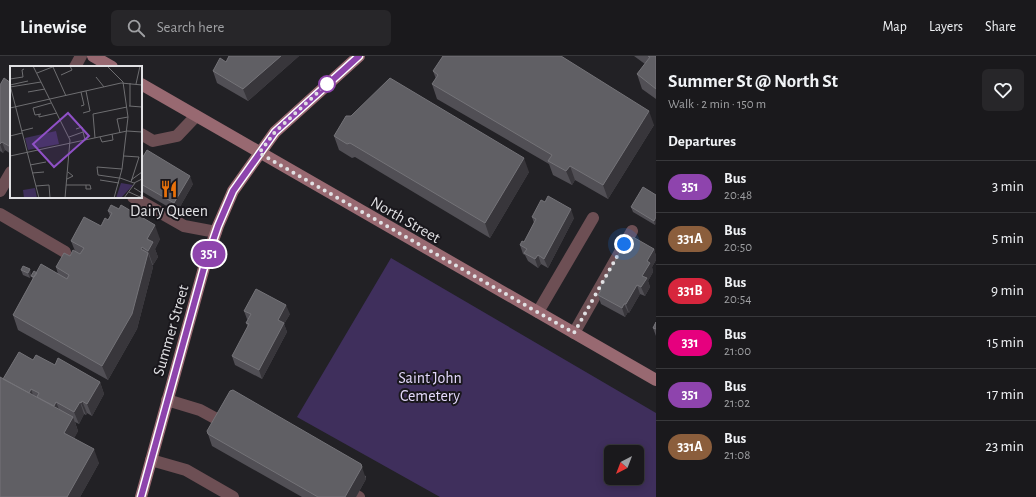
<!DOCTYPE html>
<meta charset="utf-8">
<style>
:root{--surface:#1a191c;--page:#272629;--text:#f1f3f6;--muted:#9fa0a3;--line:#38383b}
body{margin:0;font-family:"Alegreya Sans",sans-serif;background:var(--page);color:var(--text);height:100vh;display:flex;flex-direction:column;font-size:15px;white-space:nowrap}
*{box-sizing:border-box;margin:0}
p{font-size:13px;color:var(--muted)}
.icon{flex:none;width:22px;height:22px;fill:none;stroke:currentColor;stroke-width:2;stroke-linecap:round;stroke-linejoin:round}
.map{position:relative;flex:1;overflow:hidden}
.sheet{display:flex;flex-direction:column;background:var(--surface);width:380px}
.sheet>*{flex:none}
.badge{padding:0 8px;border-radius:13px;font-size:14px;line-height:26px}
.needle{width:26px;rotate:222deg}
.fabs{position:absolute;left:604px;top:389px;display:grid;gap:8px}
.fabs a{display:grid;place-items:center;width:40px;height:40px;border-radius:6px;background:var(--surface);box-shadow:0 2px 10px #0003,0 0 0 1px var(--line);font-size:20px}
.you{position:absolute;width:20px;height:20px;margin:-10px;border:3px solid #fff;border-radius:50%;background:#1a73e8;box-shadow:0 0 0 6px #1a73e833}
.map>.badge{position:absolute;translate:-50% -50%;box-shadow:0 0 0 2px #fff}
h2{padding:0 12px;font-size:15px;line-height:36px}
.round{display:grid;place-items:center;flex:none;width:42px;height:42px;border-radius:6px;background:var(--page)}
.overview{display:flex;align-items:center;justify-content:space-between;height:68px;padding:0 12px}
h1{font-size:19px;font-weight:600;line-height:30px}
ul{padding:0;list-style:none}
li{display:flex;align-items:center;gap:12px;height:52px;padding:0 12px;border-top:1px solid var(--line)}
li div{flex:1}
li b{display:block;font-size:15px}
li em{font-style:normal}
li .badge{min-width:44px;font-weight:700;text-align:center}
header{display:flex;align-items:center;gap:24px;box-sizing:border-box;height:56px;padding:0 20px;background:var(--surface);border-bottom:1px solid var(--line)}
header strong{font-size:19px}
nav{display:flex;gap:22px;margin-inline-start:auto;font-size:14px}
.search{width:280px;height:36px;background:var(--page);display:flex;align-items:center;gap:10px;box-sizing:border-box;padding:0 14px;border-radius:6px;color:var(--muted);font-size:15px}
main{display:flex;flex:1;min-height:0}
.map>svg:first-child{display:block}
.green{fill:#3f2f5c;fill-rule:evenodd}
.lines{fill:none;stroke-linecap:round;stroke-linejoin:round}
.lane{stroke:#6d4f54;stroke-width:12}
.secondary{stroke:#986971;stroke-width:12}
.wall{fill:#514f55}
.shaded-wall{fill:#38363b}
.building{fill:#605f64;stroke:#747378}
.line-casing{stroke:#fff;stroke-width:9}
.line{stroke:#8e44ad;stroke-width:6}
.walk{stroke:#e1e1e4;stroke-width:4;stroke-dasharray:0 7.2}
.stop-dot{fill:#fff;stroke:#8e44ad;stroke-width:2}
.labels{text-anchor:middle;stroke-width:4;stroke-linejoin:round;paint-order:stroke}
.poi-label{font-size:16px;fill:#e1e1e4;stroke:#19171c}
.street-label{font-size:16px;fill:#e1e1e4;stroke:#19171c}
.park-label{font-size:16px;fill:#e4d9fc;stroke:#19171c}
.inset-road{fill:none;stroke:#6e6e71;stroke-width:1}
.view{fill:#8f50c6;fill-opacity:0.15;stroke:#8f50c6;stroke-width:2}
.inset-edge{fill:none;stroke:#e1e1e4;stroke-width:2}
</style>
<header>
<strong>Linewise</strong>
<div class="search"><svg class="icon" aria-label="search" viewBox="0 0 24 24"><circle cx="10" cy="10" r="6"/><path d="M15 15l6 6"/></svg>Search here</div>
<nav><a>Map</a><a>Layers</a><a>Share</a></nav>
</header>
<main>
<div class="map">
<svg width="656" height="441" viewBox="0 0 656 441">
<rect width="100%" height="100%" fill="#222125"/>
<!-- green -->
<path class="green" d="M391 202 656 357V441H440L297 361ZM611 396H637V422H611Z"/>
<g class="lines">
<!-- lane -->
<path class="lane" d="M75 11 81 0
M141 78 153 85 177 80 196 60
M0 135 11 116
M133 141 184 170 216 176
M0 158 65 196
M538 256 593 162
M574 277 632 175
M167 344 200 354 224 367
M151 404 186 414 233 441
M357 440 359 441"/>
<!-- secondary -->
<path class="secondary" d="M93 0 112 11
M141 28 656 324
M141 441 205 208 218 170 233 135 275 76 359 0"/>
</g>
<!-- wall -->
<path class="wall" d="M229 0H299L248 45 217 27 213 15 226 6Z
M634 0H656V43L642 33 637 18 645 8Z
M433 15 654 69 608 143 575 124 572 129 553 119 549 108 437 43 432 28 436 23Z
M11 27V98L5 94 3 97 0 95V29Z
M351 60 529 116 490 182 355 101 352 102 339 94 334 80Z
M141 104 193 128 177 156 141 135Z
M656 139 655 169 633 156 631 151Z
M108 155 160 183 155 193 158 201 153 209H152L153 211 137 273 108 324 18 274 13 259 33 223 31 220 37 217 58 218 56 211 75 195 71 185 101 170 108 164 110 160Z
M532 161 574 162 548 212 541 208 538 212 528 205 525 199 523 198 520 189 524 186 534 167Z
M626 193H654L656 200V204L652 211 653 216 648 225 650 231 645 240 640 238 629 257 628 256 625 261 601 248 598 239 600 235 599 233Z
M21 214 31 218 30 222 23 219Z
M244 255 290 258 284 268 287 276 262 323 235 309 232 300 248 271 246 267 248 264 247 263Z
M656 266V280L653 272Z
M33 304 55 309 100 326 104 338 92 360 87 357 86 359 84 358 79 368 75 366 78 375 74 382 99 407 80 441H0L3 323Z
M208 378 366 420V423L356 441H302L212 390Z"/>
<!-- shaded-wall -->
<path class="shaded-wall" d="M281 0H299L248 45 243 33Z
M649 55 654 69 608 143 603 129Z
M2 86 5 94 3 97 0 88Z
M11 87V94L9 90Z
M524 102 529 116 490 182 485 167Z
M570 110 575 124 572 129 566 115Z
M190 120 193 128 177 156 174 147Z
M571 153 574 162 548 212 544 203Z
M656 161V168L655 169 654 165Z
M155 169 160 183 155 193 158 201 153 209 148 195 147 183Z
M142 191 146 203 148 197 153 211 137 273 108 324 102 310Z
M654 193 656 200V204L652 211 653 216 648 225 650 231 645 240 641 231 642 220 647 205Z
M538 199 541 208 538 212 535 203Z
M30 213 31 218 30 222 28 217Z
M637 229 640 238 629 257 626 248Z
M624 248 628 256 625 261 622 252Z
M286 249 290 258 284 268 287 276 262 323 259 314 278 264Z
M100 326 104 338 92 360 87 348Z
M31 333 35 345 28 338Z
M82 345 87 357 86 359 81 347Z
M56 346 61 358 53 351Z
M80 346 84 358 79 368 74 356Z
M73 361 78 375 70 391 64 377Z
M94 393 99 407 80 441H67Z
M361 408 366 423 356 441H345Z"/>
<!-- building -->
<path class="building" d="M229 0H281L243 33 213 15 220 2 226 6Z
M443 0H561L649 55 603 129 570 110 566 115 548 105 552 99 432 28 438 19 433 15Z
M648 0H656V33L637 18 650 1Z
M4 22 11 27V87L9 90 2 86 0 88V29Z
M390 22 524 102 485 167 350 87 347 88 334 80 346 60H351Z
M147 94 190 120 174 147 141 128V104Z
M643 131 656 139V161L654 165 631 151Z
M548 140 571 153 544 203 538 199 535 203 524 197 527 193 520 189 522 185 524 186 536 163 532 161 541 144 545 146Z
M111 149 119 153 121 149 155 169 147 183 153 186 148 195 142 191 141 193 148 197 132 258 102 310 13 259 41 208 67 223 69 219 56 211 64 197 70 200 73 194 80 198 84 192 71 185 84 161 101 170 105 162 108 164 112 157 108 155Z
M633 181 654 193 647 205 650 207 642 220 647 222 641 231 637 229 626 248H624L622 252 598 239 601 234 599 233 623 191 626 193Z
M23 210 30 213 28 217 21 214Z
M34 215 37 217 34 221 31 220Z
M256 233 286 249 278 264 284 267 259 314 232 300 249 268 246 267 251 258 244 255Z
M656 266V273L653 272Z
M19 296 33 304 36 299 55 309 58 302 100 326 87 348 82 345 81 347 80 346 74 356 56 346 54 350 37 341 39 337 31 333 29 337 3 323Z
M0 321 73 361 64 377 94 393 67 441H0Z
M233 334 361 408 362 411 345 441H318L208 378 207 375 230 335Z"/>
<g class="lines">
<!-- line casing -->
<g class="line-casing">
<path id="line" d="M141 441 205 208 218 170 233 135 275 76 359 0"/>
</g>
<!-- line -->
<use href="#line" class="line"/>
<!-- walk -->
<path class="walk" d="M327 28 275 76 259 97 574 277 624 188"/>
</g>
<!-- icons -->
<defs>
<g id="restaurant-bare" transform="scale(1.38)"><path d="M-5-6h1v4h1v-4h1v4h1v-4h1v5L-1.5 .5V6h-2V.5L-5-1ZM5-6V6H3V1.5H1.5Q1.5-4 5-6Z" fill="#e8710a" stroke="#19171c" stroke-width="2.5" paint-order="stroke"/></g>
</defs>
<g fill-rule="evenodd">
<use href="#restaurant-bare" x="169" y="133"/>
</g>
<!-- markers -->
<circle class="stop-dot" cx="327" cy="28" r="8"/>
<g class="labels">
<!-- poi labels -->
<g class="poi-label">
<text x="169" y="160">Dairy Queen</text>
</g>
<!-- street labels -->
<g class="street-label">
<text transform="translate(406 163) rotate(30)" y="6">North Street</text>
<text transform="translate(170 274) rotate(-74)" y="6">Summer Street</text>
</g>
<!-- park labels -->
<g class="park-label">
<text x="430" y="327">Saint John<tspan x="430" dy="18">Cemetery</tspan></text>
</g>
</g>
<!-- overview -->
<g transform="translate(10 10)">
<rect width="132" height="132" fill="#222125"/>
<path d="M46 65 49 78 18 84 15 72ZM111 117 123 119 111 132H106ZM25 122 27 132H14L13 124Z" fill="#3f2f5c"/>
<path class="inset-road" d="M23 0 60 74 55 132M97 0 113 16 118 51 112 103 104 132M43 1 56 30M27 7 45 0M51 9 62 4 60 0M86 11 94 21M0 13 13 11 12 4 14 3M126 18 130 0M0 19 29 132M0 19 18 15M0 21 31 16M18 26 35 23M71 40 74 39 71 26M119 40 132 41M120 40V17M0 42 111 17 132 19M73 47 80 45 76 25M29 48V51L47 47M31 48 25 49 23 42 41 37M66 63 72 61 75 74M11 65 23 62M110 67 107 53 118 51M0 70 12 67M59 71 73 66M90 71 92 76 103 74 102 68M85 72 83 48 117 41M0 90 117 65 132 66M114 90 129 91 121 116M20 99 36 96M22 107 34 106M109 112 88 109 87 101 112 103M110 112 124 117 132 113M57 113 63 110 58 106M90 114 109 117M121 114 132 106M56 119H80L81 123H76V119M26 120 39 119 40 132M119 126 130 131 132 127 124 122M114 132 125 117"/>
<path class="view" d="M58 47 79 70 44 101 23 78Z"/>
<rect width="132" height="132" class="inset-edge"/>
</g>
</svg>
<div class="fabs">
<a><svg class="needle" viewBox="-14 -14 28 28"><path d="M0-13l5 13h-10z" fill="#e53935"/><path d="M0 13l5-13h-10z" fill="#9fa0a3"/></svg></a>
</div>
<div class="you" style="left:624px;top:188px"></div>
<b class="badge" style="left:209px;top:198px;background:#8e44ad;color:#fff">351</b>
</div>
<section class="sheet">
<div class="overview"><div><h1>Summer St @ North St</h1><p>Walk · 2 min · 150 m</p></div><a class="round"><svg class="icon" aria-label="heart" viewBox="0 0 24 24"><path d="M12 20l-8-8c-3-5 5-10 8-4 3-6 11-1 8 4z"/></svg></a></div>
<h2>Departures</h2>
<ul>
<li><span class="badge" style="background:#8e44ad;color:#fff">351</span><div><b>Bus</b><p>20:48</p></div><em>3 min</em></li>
<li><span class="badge" style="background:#8b5e3c;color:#fff">331A</span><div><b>Bus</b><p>20:50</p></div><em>5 min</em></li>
<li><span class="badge" style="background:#d7263d;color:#fff">331B</span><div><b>Bus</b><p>20:54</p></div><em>9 min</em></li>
<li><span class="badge" style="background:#e6007e;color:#fff">331</span><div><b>Bus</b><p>21:00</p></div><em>15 min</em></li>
<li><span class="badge" style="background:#8e44ad;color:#fff">351</span><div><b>Bus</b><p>21:02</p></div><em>17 min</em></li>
<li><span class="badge" style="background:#8b5e3c;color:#fff">331A</span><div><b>Bus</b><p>21:08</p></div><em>23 min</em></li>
</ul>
</section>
</main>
